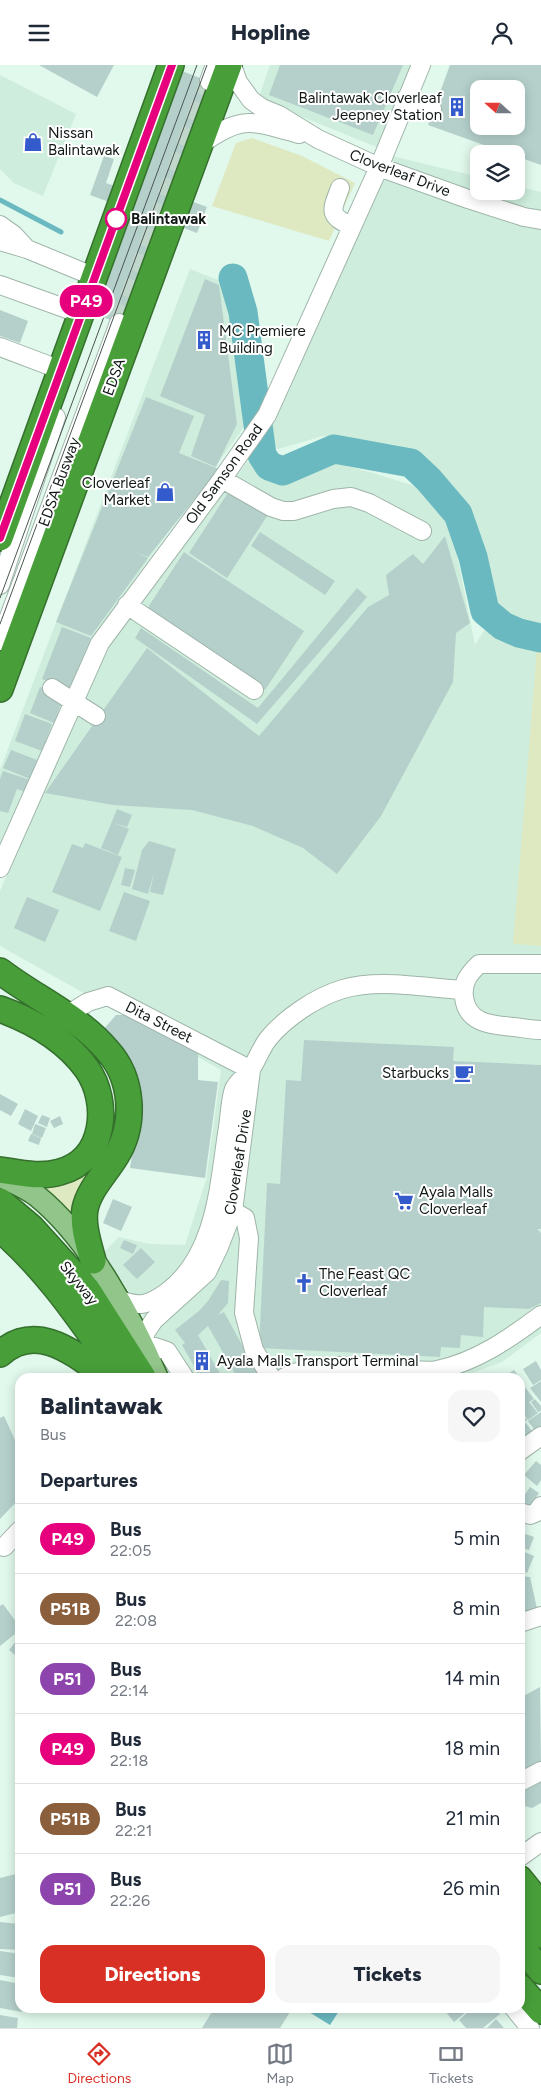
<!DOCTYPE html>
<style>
:root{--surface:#fff;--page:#f6f6f7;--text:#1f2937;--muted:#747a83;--line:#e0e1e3;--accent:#d93025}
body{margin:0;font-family:Figtree,sans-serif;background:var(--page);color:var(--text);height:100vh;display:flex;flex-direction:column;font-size:19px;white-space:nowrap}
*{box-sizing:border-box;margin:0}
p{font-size:16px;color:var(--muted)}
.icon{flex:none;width:28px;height:28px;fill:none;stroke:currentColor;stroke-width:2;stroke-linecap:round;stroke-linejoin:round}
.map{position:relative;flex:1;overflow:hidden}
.panel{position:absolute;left:15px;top:1308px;width:510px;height:640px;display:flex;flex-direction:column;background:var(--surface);border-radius:15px;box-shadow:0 2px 12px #0003}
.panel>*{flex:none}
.badge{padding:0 10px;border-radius:16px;font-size:18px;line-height:32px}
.needle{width:32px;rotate:291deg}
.fabs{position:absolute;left:470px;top:15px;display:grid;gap:10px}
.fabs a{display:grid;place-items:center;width:55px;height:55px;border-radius:10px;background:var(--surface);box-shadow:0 2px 12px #0003;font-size:25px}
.map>.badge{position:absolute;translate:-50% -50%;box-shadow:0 0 0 2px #fff}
h2{padding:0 25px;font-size:19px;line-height:45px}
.round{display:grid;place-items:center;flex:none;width:52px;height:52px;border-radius:15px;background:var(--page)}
.headline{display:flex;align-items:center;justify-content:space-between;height:85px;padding:0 25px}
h1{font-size:24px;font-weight:800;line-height:38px}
.primary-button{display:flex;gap:10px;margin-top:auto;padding:10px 25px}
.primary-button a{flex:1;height:58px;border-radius:15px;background:var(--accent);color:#fff;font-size:20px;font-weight:800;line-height:58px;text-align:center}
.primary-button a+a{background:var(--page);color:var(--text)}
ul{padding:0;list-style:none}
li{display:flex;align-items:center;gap:15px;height:70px;padding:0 25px;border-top:1px solid var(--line)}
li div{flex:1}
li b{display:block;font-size:19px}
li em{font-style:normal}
li .badge{min-width:55px;font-weight:700;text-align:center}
header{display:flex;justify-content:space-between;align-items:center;height:65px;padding:0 25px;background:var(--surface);font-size:22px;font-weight:800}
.tabs{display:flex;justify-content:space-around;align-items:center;height:70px;border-top:1px solid var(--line);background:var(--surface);font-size:14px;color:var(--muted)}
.tabs a{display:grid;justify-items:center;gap:2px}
.tabs .active{color:var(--accent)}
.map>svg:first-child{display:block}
.built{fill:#ceeddc}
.green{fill:#dee9c1}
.water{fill:#6bb9c0}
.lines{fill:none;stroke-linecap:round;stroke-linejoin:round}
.stream{stroke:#6bb9c0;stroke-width:5}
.river{stroke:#6bb9c0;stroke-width:29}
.building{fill:#b5d0cb;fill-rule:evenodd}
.minor-tunnel{stroke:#c2d7cc;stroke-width:18;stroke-dasharray:18 9;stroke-linecap:butt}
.minor-casing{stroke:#9fb5a9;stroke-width:20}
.major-casing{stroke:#35702d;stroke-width:24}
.highway-casing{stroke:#35702d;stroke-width:28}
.minor{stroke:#fff;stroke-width:18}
.major{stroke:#91c589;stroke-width:21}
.highway{stroke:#489f3a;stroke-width:25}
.tram{stroke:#4a5650;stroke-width:1}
.line-casing{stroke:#fff;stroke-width:11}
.line{stroke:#e6007e;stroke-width:8}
.stop-dot{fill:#fff;stroke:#e6007e;stroke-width:2.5}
.labels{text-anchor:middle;stroke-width:4;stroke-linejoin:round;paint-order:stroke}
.poi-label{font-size:15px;fill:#111915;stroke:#fff;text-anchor:start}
.street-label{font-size:15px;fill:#111915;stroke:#fff}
.stop-label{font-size:15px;font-weight:bold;fill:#111915;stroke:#fff;text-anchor:start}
</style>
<header><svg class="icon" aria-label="menu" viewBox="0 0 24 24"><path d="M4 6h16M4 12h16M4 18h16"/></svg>Hopline<svg class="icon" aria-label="person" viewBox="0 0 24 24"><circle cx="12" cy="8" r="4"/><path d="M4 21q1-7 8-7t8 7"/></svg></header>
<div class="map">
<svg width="541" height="1963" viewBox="0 0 541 1963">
<rect width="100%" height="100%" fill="#e1f8ec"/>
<!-- built -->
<path class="built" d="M270 0H411L379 83 258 34Z
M0 10 76 49 43 131 14 118 0 104Z
M392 91 479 112V126H516V121L541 127V1268L502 1297 461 1312H376L323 1308 315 1312H181L104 1187 119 1172 149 1179 185 1180 206 1115 221 1005 0 881V826L42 727 111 578 248 396 282 405 314 407 331 397 373 408 421 423 452 466 475 580 495 549 460 446 429 396 397 380 323 371 278 384 266 371Z
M190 204 231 220 246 359 93 572 0 779V705Z"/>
<!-- green -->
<path class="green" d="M252 73 302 91 355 118 329 176 212 141 236 78Z
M537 585H541V881L513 879Z
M84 1110 85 1115 72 1153 38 1120Z"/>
<!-- water -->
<path class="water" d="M312 1943V1942L341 1943 330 1960 309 1947Z"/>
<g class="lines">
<!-- stream -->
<path class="stream" d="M0 135 61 167"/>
<!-- river -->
<path class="river" d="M233 213 243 247 262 390 269 401 283 406 334 384 411 398 428 414 458 449 473 492 485 546 503 561 519 568 541 573"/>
</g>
<!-- building -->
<path class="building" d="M39 0H114L97 32Z
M166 0 232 25 191 136 207 142 197 168 181 162 142 267 71 240 109 137 90 130 104 91 114 94 106 118 115 121Z
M280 0H403L373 70 269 30Z
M450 0H541V100L516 91V89H509L428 60ZM479 24H516V61H479Z
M205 214 219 220 237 359 216 402 191 391 205 350 160 331Z
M0 245 28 256 20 278 0 271Z
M146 332 194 351 179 388 219 404 148 492 135 487 148 493 91 571 56 557Z
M231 423 269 448 227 513 189 488Z
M260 467 335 516 325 530 251 481Z
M445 471 470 558 456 568 453 617 381 751 337 809 303 783 253 761 192 745 113 740 45 728 147 583 259 671 368 542 389 530 386 510 413 489 423 499Z
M184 487 304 566 265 625 145 547Z
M357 523 367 532 257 659 135 573 141 563 258 643Z
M62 562 91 573 70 625 42 614Z
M40 622 64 631 54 658 30 648Z
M25 649 52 659 42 686 15 676Z
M11 685 37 695 30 714 3 703Z
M3 706 30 715 25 727 17 724 8 748 0 746V714Z
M117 744 132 750 127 762 114 758 129 764 118 790 101 783Z
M149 776 176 784 163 830 150 827 154 808 148 829 132 824 142 785Z
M85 778 122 792 100 846 52 827 72 779 83 783Z
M125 803 135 805 130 822 121 820Z
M124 827 150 836 136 876 109 866Z
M27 832 59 845 45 877 14 863Z
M116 950H130L198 987V1015L218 1017 205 1113 130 1103 140 1042 103 965Z
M304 975 454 982 453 996 541 1000V1164H537L541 1168V1238L529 1244 484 1242 483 1272 461 1270 460 1283 441 1282 440 1292 259 1283 267 1118 280 1119 286 1015 301 1016Z
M0 1029 18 1039 11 1051 0 1045Z
M25 1044 38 1051 31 1066 18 1059Z
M42 1050 50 1053 47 1062 38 1058Z
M60 1051 63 1059 54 1063 50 1056Z
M35 1059 46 1063 42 1073 32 1069Z
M31 1069 41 1073 39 1080 28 1076Z
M113 1134 132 1142 121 1166 103 1158Z
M124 1175 137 1180 133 1189 120 1183Z
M141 1183 155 1197 137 1214 123 1200Z
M221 1215 229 1216 228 1238 218 1250 224 1247 258 1309 255 1312H237L208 1261 198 1270 222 1312H200L182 1280 185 1278 175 1265 200 1245 208 1236Z
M536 1296 541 1305V1315L533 1320 523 1304Z
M514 1305 519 1312H503Z
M541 1316V1337L530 1323Z
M525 1322 534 1334 529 1337 538 1348 528 1355 520 1344V1326Z
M535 1334 541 1341V1346L538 1347 531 1337Z
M520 1346 527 1355 520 1361Z
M541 1347V1364L536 1367 528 1356Z
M4 1351 20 1386V1433L0 1454V1353Z
M526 1358 534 1369 524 1377 520 1371V1362Z
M536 1396 541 1400V1415L537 1421 524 1410Z
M530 1422 539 1428 527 1447 520 1442V1437Z
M520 1467 534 1472 529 1485 520 1482Z
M520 1485 534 1491 527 1508 520 1505Z
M520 1511 530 1512 538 1548 520 1552Z
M3 1539 20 1562V1565L0 1581V1541Z
M20 1571V1594L9 1585Z
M540 1622 541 1697 520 1709V1633Z
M541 1714V1738L532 1743 521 1740 520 1727Z
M20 1808V1847L0 1852V1813Z
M0 1857 20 1859V1885L0 1884Z
M0 1886 20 1889V1913L0 1910Z
M0 1915 20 1919 22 1947 0 1943Z
M215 1942H293L280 1963H202Z
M442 1942H472L454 1957Z
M474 1942H495L500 1949 483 1963H466L459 1955Z
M0 1950 18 1953 17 1963H0Z
M496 1954 504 1963H487Z"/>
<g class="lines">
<!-- minor-tunnel -->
<path class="minor-tunnel" d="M119 258 209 16"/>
<!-- minor casing -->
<g class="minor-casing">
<path id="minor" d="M232 0 238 17 251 35 262 43 279 50 318 74 379 102 468 134 524 152 541 155
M209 16 215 0
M406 33 432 44
M200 80C243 49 251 56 299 69
M340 123C332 145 327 150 351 161
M0 160 14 170 25 182
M0 176 27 184 95 212
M0 220 81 249
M0 282 61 305
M222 414 271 442 283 446H294L333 434 351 432 369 438 422 466
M0 520 56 352
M127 540 254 625
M0 576 119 258
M52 623 96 651
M0 803 100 578 222 414 267 350 379 102 421 0
M541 899H479C469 909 462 917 464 932 467 959 492 960 514 962 523 963 532 965 541 965
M67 950 88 937 108 931 251 1005
M233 1146 245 1153 249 1173 244 1248 254 1285 271 1312
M118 1234C139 1243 149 1240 167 1227 217 1190 219 1118 228 1062 230 1050 230 1035 234 1024 237 1017 246 1011 251 1004 257 995 261 983 268 974 285 953 316 932 343 924 380 913 425 923 463 925
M184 1312 167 1286 143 1278 146 1267 154 1255 207 1207 219 1182 233 1146 251 1005
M285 1312C321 1294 367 1303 406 1304 416 1305 427 1307 437 1305 476 1297 509 1274 541 1250
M520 1386 541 1371
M520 1447 530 1450 537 1447 541 1441
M4 1482 20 1465
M520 1558 541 1551
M520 1717 541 1706
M520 1792 541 1777
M513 1942 530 1963"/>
</g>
<!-- major casing -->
<g class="major-casing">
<path id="major" d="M0 1111C12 1117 27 1123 37 1131 88 1172 132 1253 157 1312"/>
</g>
<!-- highway casing -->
<g class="highway-casing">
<path id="highway" d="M0 473 171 0
M0 624 229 0
M0 906C35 933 78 951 107 985 133 1013 136 1059 116 1091 106 1108 89 1124 85 1144 82 1161 89 1180 93 1196
M0 944C33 956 66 975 87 1004 110 1037 106 1095 60 1107 41 1113 20 1108 0 1105
M0 1136 32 1163 87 1224 143 1312
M0 1164C49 1206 84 1260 121 1312
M0 1289C37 1255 76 1290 107 1312
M520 1814 541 1840
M520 1843 541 1870
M520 1880 541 1906
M520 1922 541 1946"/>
</g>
<!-- minor -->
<use href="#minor" class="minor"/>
<!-- major -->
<use href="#major" class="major"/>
<!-- highway -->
<use href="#highway" class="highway"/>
<!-- tram -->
<path class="tram" d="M0 533 197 0
M0 559 207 0"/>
</g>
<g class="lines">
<!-- line casing -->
<g class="line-casing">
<path id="line" d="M0 473 172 0"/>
</g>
<!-- line -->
<use href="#line" class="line"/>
</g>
<!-- icons -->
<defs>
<g id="building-bare" transform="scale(1.5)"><path d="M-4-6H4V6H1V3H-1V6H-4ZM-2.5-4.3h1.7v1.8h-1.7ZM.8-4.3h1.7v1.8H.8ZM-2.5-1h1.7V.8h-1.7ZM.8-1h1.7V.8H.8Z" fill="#345bcb" stroke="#fff" stroke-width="2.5" paint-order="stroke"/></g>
<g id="shop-bare" transform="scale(1.5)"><path d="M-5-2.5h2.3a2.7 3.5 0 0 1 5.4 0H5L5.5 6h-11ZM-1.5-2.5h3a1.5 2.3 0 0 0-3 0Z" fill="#345bcb" stroke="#fff" stroke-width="2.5" paint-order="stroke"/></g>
<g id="cafe-bare" transform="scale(1.5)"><path d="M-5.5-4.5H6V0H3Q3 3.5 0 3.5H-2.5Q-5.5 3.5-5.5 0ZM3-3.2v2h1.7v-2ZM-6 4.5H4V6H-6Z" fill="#345bcb" stroke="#fff" stroke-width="2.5" paint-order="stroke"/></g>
<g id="supermarket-bare" transform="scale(1.5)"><path d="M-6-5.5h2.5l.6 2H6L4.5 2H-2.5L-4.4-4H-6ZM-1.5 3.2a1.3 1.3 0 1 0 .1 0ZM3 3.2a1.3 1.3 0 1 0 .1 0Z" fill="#345bcb" stroke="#fff" stroke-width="2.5" paint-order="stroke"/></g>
<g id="church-bare" transform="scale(1.5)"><path d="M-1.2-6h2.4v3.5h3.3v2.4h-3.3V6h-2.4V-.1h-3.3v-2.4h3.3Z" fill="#345bcb" stroke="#fff" stroke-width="2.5" paint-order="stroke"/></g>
</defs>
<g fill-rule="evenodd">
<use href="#building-bare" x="457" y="42"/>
<use href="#shop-bare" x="33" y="77"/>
<use href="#building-bare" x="204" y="275"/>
<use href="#shop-bare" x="165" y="427"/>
<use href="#cafe-bare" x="464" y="1008"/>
<use href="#supermarket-bare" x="404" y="1136"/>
<use href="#church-bare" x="304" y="1218"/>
<use href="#building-bare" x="202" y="1296"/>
</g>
<!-- markers -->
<circle class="stop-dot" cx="116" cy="154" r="10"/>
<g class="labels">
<!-- poi labels -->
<g class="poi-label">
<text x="442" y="38" text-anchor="end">Balintawak Cloverleaf<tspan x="442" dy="17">Jeepney Station</tspan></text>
<text x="48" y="73">Nissan<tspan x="48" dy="17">Balintawak</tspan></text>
<text x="219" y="271">MC Premiere<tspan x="219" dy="17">Building</tspan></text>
<text x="150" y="423" text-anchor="end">Cloverleaf<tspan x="150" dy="17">Market</tspan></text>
<text x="449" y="1013" text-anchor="end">Starbucks</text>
<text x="419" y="1132">Ayala Malls<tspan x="419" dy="17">Cloverleaf</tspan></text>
<text x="319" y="1214">The Feast QC<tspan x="319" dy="17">Cloverleaf</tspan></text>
<text x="217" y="1301">Ayala Malls Transport Terminal</text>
</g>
<!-- street labels -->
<g class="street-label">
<text transform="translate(400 108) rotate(21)" y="5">Cloverleaf Drive</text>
<text transform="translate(114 312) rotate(-70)" y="5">EDSA</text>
<text transform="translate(224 409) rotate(-54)" y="5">Old Samson Road</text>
<text transform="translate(59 417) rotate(-70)" y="5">EDSA Busway</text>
<text transform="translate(159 957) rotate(27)" y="5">Dita Street</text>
<text transform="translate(238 1097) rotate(-81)" y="5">Cloverleaf Drive</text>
<text transform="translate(79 1218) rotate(51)" y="5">Skyway</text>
</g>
<!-- stop labels -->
<g class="stop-label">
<text x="131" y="159">Balintawak</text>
</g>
</g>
</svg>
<div class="fabs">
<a><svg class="needle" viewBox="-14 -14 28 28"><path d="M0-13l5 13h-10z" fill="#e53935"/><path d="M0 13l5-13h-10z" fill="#747a83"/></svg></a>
<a><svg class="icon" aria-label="layers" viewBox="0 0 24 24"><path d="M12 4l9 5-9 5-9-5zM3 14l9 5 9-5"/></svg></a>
</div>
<b class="badge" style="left:86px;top:236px;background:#e6007e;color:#fff">P49</b>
<section class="panel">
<div class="headline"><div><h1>Balintawak</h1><p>Bus</p></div><a class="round"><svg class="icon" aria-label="heart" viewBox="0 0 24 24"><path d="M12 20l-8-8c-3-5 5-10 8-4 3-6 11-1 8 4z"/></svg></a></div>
<h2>Departures</h2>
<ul>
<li><span class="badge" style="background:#e6007e;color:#fff">P49</span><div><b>Bus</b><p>22:05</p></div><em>5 min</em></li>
<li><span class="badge" style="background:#8b5e3c;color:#fff">P51B</span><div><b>Bus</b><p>22:08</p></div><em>8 min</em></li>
<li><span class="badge" style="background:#8e44ad;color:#fff">P51</span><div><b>Bus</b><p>22:14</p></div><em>14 min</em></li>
<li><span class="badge" style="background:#e6007e;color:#fff">P49</span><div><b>Bus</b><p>22:18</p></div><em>18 min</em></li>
<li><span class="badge" style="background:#8b5e3c;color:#fff">P51B</span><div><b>Bus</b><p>22:21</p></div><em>21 min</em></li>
<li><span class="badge" style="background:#8e44ad;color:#fff">P51</span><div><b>Bus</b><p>22:26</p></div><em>26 min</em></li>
</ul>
<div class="primary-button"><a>Directions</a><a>Tickets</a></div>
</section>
</div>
<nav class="tabs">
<a class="active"><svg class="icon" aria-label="directions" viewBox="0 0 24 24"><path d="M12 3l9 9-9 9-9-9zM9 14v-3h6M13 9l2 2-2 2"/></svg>Directions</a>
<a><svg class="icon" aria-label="map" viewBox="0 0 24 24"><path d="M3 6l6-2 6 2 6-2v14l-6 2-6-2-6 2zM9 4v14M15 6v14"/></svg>Map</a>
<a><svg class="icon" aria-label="tickets" viewBox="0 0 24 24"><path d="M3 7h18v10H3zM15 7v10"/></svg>Tickets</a>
</nav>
